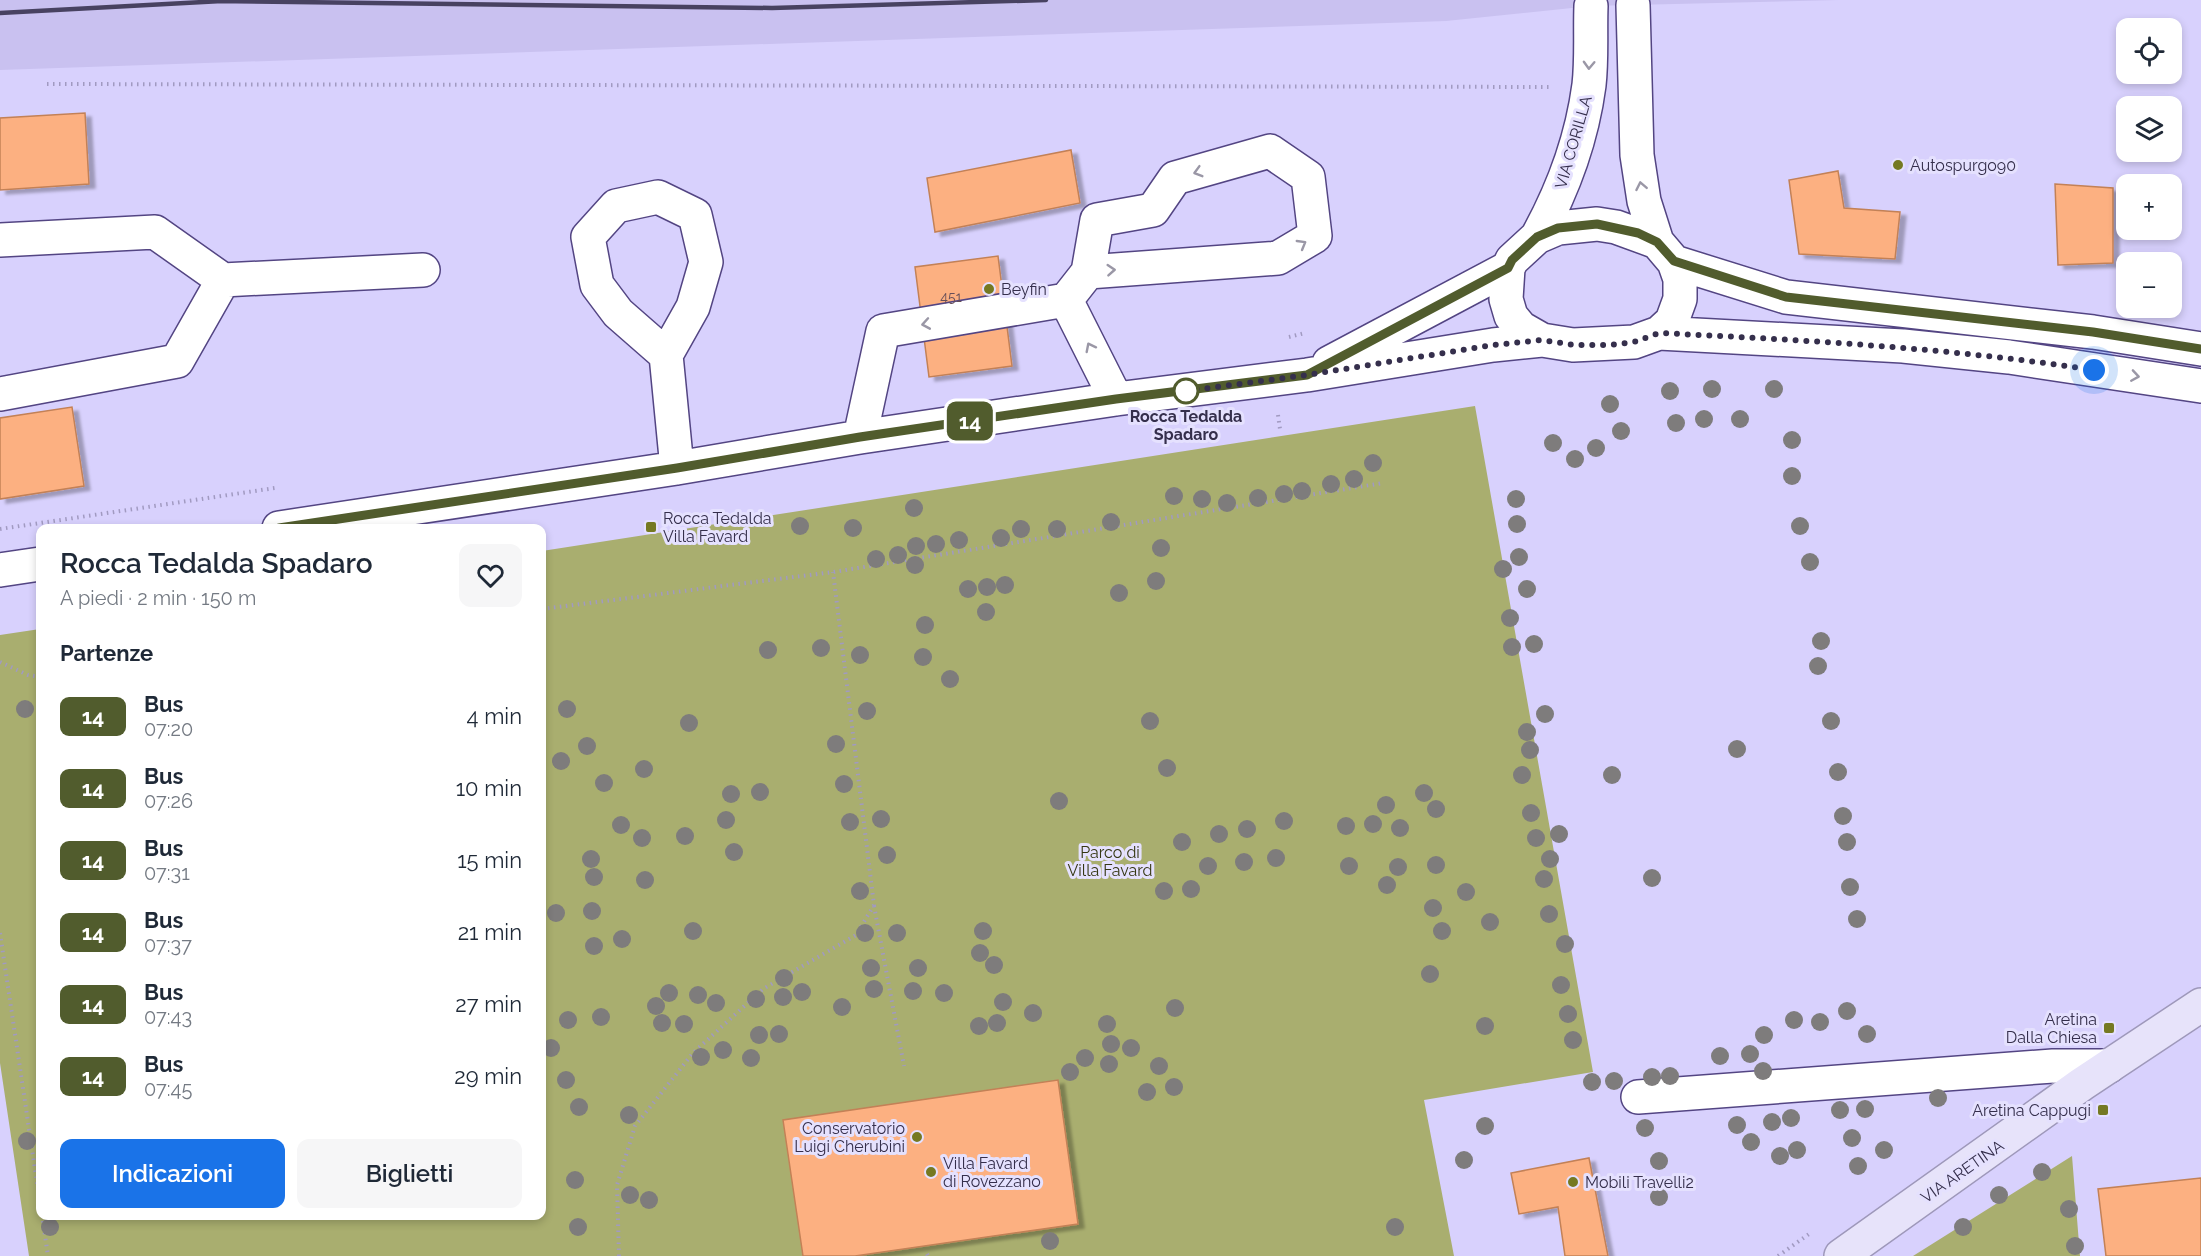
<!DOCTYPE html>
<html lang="it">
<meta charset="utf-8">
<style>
:root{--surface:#fff;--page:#f6f6f7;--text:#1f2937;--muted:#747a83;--accent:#1a73e8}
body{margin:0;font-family:Raleway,sans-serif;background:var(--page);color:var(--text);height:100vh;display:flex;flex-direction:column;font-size:22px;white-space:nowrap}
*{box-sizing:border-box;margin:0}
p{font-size:20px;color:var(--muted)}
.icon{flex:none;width:33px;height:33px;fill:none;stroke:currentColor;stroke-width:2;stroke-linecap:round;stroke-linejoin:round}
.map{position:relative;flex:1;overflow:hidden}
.drawer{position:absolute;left:36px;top:524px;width:510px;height:696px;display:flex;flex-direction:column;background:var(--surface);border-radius:12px;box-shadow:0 3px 9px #0003}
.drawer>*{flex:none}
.badge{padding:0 12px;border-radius:9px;font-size:21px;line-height:39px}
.buttons{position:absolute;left:2116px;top:18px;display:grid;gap:12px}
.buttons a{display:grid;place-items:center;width:66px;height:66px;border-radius:12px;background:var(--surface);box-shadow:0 3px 9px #0003;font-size:30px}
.you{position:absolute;width:30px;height:30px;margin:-15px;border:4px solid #fff;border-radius:50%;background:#1a73e8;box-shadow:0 0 0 9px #1a73e833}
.map>.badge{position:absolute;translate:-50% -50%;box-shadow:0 0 0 3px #fff}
h2{padding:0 24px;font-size:22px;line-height:54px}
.round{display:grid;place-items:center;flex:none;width:63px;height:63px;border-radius:12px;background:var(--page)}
.overview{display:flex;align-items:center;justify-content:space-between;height:102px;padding:0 24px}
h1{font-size:28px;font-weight:600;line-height:45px}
.action{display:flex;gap:12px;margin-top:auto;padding:12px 24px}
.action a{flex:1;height:69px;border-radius:12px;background:var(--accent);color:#fff;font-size:24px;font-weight:600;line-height:69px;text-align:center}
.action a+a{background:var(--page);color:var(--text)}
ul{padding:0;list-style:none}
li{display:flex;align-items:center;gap:18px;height:72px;padding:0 24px}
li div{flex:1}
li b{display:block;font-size:22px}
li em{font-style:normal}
li .badge{min-width:66px;font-weight:700;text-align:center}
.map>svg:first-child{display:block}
.built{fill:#c9c1f0}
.green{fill:#a9ae6f}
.building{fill:#fcb081;stroke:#c38157;stroke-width:1.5;filter:url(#shadow)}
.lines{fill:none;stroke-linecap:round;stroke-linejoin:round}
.minor-casing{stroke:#534583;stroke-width:36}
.major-casing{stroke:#9e98ba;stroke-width:36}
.path{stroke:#a19ac1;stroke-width:4;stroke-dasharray:1.5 4.5;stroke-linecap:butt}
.minor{stroke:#fff;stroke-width:33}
.major{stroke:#e7e3fa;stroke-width:33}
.rail{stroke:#484261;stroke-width:4.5}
.tree{fill:#7e7c7c}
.oneway{stroke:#9a97a6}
.line-casing{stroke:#fff;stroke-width:14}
.line{stroke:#515c2d;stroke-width:9}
.walk{stroke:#352f4c;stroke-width:6;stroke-dasharray:0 10.8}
.poi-dot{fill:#757922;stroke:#e5e1fe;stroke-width:2}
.stop-dot{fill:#fff;stroke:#515c2d;stroke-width:3}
.labels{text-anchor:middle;stroke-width:6;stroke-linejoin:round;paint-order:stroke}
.number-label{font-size:14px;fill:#674f59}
.street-label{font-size:16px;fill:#352f4c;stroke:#e5e1fe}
.poi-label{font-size:16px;fill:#352f4c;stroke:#e5e1fe;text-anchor:start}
.stop-label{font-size:16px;font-weight:bold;fill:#352f4c;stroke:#e5e1fe}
.park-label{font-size:16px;fill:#353713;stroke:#e5e1fe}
</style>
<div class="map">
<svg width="2201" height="1256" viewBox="0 0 2201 1256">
<defs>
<filter id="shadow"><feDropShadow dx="6" dy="4" stdDeviation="1.5" flood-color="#0004"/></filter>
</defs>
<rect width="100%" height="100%" fill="#d8d1fd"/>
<!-- built -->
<path class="built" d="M0 0H1839L1591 6 1446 21 0 70Z"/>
<!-- green -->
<path class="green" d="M1475 406 1593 1072 1424 1100 1454 1256H29L0 1063V635L40 629V1215H542V551Z
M2072 1156 2080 1256H1913Z"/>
<!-- building -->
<path class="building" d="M85 113 89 184 0 190V118Z
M1071 150 1080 203 935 232 927 178Z
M1838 171 1844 208 1900 212 1895 259 1799 254 1789 180Z
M2055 184 2113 188V263L2058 265Z
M998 256 1012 366 929 377 915 267Z
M72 407 84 486 0 499V418Z
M1058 1080 1078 1224 855 1256H803L783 1120Z
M1589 1158 1608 1256H1565L1558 1207 1519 1214 1511 1173Z
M2201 1178V1256H2106L2098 1189Z"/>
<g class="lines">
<!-- minor casing -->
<g class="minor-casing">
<path id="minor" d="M1633 5 1637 155 1644 201 1657 242
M1537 237C1563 190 1582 138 1589 85 1592 59 1590 32 1591 6
M0 240 155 232 223 280 423 270
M1674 262 1786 297 2093 332 2201 349
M1066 300 1088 272 1278 258 1315 236 1308 177 1270 151 1175 178 1153 210 1097 220 1088 272
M1659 333 1903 346 2009 357 2201 386
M666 355 618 313 597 285 588 237 616 206 658 197 695 215 706 262 693 307 666 355 677 468
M1329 363 1508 268
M0 394 177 361 223 280
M860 437 883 331 1066 300 1116 399
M279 528 677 468 860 437 1116 399 1307 375 1493 345 1542 340 1573 345 1634 342 1659 333 1672 321 1680 299V279L1674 262 1657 242 1616 227 1597 224 1558 228 1537 237 1512 260 1508 268 1506 299 1511 316 1521 328 1542 340
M0 570 40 564
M1638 1097 2053 1066H2109"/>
</g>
<!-- major casing -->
<g class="major-casing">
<path id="major" d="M1841 1256 2082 1084 2201 1005"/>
</g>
<!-- path -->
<path class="path" d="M47 84 1552 87
M1289 337 1305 333
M1278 415 1280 429
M0 529 275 488
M542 609 833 572 1383 483
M0 662 28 675 40 677
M874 906 904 1066
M0 933 40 1203
M42 1215 48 1256
M927 1254 928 1256
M619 1256 617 1185 635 1126 693 1053 763 989 856 935 874 905 833 572
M1778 1256 1809 1234"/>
<!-- minor -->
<use href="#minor" class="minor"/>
<!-- major -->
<use href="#major" class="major"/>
<!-- rail -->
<path class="rail" d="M215 1 772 8 1046 0
M0 13 222 1"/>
</g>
<!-- trees -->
<g class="tree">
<circle cx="1712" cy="389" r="9"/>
<circle cx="1774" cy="389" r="9"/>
<circle cx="1670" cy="391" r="9"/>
<circle cx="1610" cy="404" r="9"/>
<circle cx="1704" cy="419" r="9"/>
<circle cx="1740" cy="419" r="9"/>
<circle cx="1676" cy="423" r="9"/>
<circle cx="1621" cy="431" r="9"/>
<circle cx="1792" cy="440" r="9"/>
<circle cx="1553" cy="443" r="9"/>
<circle cx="1596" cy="448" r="9"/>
<circle cx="1575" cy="459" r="9"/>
<circle cx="1373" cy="463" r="9"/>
<circle cx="1792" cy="476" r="9"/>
<circle cx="1354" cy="479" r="9"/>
<circle cx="1331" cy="484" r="9"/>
<circle cx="1302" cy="491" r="9"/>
<circle cx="1284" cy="494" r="9"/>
<circle cx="1174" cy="496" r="9"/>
<circle cx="1258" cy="498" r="9"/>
<circle cx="1202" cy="499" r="9"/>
<circle cx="1516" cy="499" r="9"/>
<circle cx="1227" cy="503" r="9"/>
<circle cx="914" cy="508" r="9"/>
<circle cx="1111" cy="522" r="9"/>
<circle cx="1517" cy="524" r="9"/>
<circle cx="800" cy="526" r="9"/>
<circle cx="1800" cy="526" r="9"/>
<circle cx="853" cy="528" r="9"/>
<circle cx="1021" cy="529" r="9"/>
<circle cx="1057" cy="529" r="9"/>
<circle cx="1001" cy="538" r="9"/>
<circle cx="959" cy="540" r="9"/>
<circle cx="936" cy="544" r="9"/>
<circle cx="916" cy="546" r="9"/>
<circle cx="1161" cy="548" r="9"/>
<circle cx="898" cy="555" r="9"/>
<circle cx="1519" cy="557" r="9"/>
<circle cx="876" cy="559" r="9"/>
<circle cx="1810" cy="562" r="9"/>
<circle cx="915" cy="565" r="9"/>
<circle cx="1503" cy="569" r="9"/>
<circle cx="1156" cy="581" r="9"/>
<circle cx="1005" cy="585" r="9"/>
<circle cx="987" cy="587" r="9"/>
<circle cx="968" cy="589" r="9"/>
<circle cx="1527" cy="589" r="9"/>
<circle cx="1119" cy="593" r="9"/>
<circle cx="986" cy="612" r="9"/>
<circle cx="1510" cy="618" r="9"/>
<circle cx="925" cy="625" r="9"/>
<circle cx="1821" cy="641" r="9"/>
<circle cx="1534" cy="644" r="9"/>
<circle cx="1512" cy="647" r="9"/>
<circle cx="821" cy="648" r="9"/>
<circle cx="768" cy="650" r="9"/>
<circle cx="860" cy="655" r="9"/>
<circle cx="923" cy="657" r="9"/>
<circle cx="1818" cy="666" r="9"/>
<circle cx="950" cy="679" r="9"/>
<circle cx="25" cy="709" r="9"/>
<circle cx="567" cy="709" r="9"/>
<circle cx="867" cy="711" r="9"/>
<circle cx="1545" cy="714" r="9"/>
<circle cx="1150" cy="721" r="9"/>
<circle cx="1831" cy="721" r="9"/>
<circle cx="689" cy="723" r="9"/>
<circle cx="1527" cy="732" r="9"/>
<circle cx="836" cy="744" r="9"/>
<circle cx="587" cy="746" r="9"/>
<circle cx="1737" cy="749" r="9"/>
<circle cx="1530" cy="750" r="9"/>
<circle cx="561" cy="761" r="9"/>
<circle cx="1167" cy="768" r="9"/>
<circle cx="644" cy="769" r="9"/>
<circle cx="1838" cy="772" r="9"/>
<circle cx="1522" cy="775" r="9"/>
<circle cx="1612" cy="775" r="9"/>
<circle cx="604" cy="783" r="9"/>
<circle cx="844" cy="784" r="9"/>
<circle cx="760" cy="792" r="9"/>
<circle cx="1424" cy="793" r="9"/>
<circle cx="731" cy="794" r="9"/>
<circle cx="1059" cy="801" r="9"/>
<circle cx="1386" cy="805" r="9"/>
<circle cx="1436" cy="809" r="9"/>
<circle cx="1531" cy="813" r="9"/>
<circle cx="1843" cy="816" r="9"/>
<circle cx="881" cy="819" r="9"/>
<circle cx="726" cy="820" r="9"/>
<circle cx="1284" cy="821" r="9"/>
<circle cx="850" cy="822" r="9"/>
<circle cx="1373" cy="824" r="9"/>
<circle cx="621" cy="825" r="9"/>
<circle cx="1346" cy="826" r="9"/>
<circle cx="1400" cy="828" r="9"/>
<circle cx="1247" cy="829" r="9"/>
<circle cx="1219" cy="834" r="9"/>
<circle cx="1559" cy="834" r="9"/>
<circle cx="685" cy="836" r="9"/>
<circle cx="642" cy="838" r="9"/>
<circle cx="1536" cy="838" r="9"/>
<circle cx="1182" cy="842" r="9"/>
<circle cx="1847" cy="842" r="9"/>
<circle cx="734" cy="852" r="9"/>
<circle cx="887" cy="855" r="9"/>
<circle cx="1276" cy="858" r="9"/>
<circle cx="591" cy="859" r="9"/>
<circle cx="1550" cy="859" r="9"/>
<circle cx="1244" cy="862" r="9"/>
<circle cx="1436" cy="865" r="9"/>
<circle cx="1208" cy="866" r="9"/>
<circle cx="1349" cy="866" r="9"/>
<circle cx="1398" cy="867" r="9"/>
<circle cx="594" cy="877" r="9"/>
<circle cx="1652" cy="878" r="9"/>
<circle cx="1544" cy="879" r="9"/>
<circle cx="645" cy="880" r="9"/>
<circle cx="1387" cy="885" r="9"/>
<circle cx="1850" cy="887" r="9"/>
<circle cx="1191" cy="889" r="9"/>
<circle cx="860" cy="891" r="9"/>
<circle cx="1164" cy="891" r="9"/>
<circle cx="1466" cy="892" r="9"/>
<circle cx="1433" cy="908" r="9"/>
<circle cx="592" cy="911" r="9"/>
<circle cx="556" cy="913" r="9"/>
<circle cx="1549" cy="914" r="9"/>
<circle cx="1857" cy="919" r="9"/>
<circle cx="1490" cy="922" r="9"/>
<circle cx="693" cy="931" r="9"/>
<circle cx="983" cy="931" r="9"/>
<circle cx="1442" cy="931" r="9"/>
<circle cx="865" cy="933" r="9"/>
<circle cx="897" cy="933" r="9"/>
<circle cx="622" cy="939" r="9"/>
<circle cx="1565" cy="944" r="9"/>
<circle cx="594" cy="946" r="9"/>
<circle cx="980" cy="953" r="9"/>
<circle cx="994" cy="965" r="9"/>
<circle cx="871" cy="968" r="9"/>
<circle cx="918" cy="968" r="9"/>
<circle cx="1430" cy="974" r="9"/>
<circle cx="784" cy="978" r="9"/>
<circle cx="1561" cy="985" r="9"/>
<circle cx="874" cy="989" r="9"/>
<circle cx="913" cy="991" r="9"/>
<circle cx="802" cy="992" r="9"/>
<circle cx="669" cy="993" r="9"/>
<circle cx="944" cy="993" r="9"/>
<circle cx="698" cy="995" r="9"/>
<circle cx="783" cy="997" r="9"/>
<circle cx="756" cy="999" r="9"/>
<circle cx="1003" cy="1002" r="9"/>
<circle cx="716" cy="1003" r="9"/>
<circle cx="656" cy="1006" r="9"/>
<circle cx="842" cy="1007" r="9"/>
<circle cx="1175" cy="1008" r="9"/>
<circle cx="1847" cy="1011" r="9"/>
<circle cx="1033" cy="1013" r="9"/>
<circle cx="1568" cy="1014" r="9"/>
<circle cx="601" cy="1017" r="9"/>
<circle cx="568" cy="1020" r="9"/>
<circle cx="1794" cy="1020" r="9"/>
<circle cx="1820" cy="1022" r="9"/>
<circle cx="662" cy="1023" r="9"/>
<circle cx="997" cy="1023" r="9"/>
<circle cx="684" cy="1024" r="9"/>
<circle cx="1107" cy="1024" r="9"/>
<circle cx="979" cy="1026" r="9"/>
<circle cx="1485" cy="1026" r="9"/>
<circle cx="779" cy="1034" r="9"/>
<circle cx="1867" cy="1034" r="9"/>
<circle cx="759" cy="1035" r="9"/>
<circle cx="1764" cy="1035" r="9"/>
<circle cx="1573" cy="1040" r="9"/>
<circle cx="1111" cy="1044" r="9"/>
<circle cx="551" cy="1048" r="9"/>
<circle cx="1131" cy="1048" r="9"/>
<circle cx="723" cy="1050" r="9"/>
<circle cx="1750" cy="1054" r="9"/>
<circle cx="1720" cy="1056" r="9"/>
<circle cx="701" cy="1057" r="9"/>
<circle cx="751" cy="1058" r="9"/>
<circle cx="1085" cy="1058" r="9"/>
<circle cx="1109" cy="1064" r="9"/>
<circle cx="1159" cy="1066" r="9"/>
<circle cx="1763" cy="1071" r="9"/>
<circle cx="1070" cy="1072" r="9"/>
<circle cx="1670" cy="1076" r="9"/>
<circle cx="1652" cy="1077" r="9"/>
<circle cx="566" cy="1080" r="9"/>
<circle cx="1614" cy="1081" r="9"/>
<circle cx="1592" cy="1082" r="9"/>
<circle cx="1174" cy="1087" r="9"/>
<circle cx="1147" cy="1092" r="9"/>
<circle cx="1938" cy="1098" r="9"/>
<circle cx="579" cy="1107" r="9"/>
<circle cx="1865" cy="1109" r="9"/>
<circle cx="1840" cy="1110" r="9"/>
<circle cx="629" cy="1115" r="9"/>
<circle cx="1791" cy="1118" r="9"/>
<circle cx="1772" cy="1122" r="9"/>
<circle cx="1737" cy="1125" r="9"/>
<circle cx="1485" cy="1126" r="9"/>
<circle cx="1645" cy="1128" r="9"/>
<circle cx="1852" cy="1138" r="9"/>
<circle cx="27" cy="1141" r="9"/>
<circle cx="1751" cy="1142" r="9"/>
<circle cx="1797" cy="1150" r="9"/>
<circle cx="1884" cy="1150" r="9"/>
<circle cx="1780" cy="1156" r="9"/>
<circle cx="1464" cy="1160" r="9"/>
<circle cx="1659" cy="1161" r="9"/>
<circle cx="1858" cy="1166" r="9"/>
<circle cx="2042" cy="1172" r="9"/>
<circle cx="575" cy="1180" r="9"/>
<circle cx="630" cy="1195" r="9"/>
<circle cx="1999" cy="1195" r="9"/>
<circle cx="1659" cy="1197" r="9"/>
<circle cx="649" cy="1200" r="9"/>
<circle cx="2069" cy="1209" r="9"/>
<circle cx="50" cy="1227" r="9"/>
<circle cx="578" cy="1227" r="9"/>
<circle cx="1395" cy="1227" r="9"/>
<circle cx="1963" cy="1227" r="9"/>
<circle cx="1050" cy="1241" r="9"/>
<circle cx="2075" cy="1246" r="9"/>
</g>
<!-- one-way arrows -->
<defs><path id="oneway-chevron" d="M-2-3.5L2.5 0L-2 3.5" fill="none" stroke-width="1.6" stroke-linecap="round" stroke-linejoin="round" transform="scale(1.5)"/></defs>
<g class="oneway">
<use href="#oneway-chevron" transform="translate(1589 65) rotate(92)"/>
<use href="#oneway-chevron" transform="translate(1198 172) rotate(164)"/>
<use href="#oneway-chevron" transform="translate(1641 186) rotate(-101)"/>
<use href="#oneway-chevron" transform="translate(1302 244) rotate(-30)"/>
<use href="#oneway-chevron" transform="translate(1111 270) rotate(-4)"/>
<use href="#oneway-chevron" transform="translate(926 324) rotate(170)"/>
<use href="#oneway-chevron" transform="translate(1090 347) rotate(-117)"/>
<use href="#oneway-chevron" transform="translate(2135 376) rotate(9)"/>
</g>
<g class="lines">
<!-- line casing -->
<g class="line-casing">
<path id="line" d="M279 528 677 468 860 437 1116 399 1307 375 1508 268 1512 260 1537 237 1558 228 1597 224 1638 233 1657 242 1674 261 1786 297 2093 332 2201 349"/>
</g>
<!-- line -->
<use href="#line" class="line"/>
<!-- walk -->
<path class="walk" d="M1186 391 1307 375 1493 345 1542 340 1574 345H1610L1634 342 1659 333C1805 340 1950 348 2094 370"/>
</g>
<!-- markers -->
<g class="poi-dot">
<circle cx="1898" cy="165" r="6"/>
<circle cx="989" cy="289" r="6"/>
<rect x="645" y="521" width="12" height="12" rx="3"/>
<rect x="2103" y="1022" width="12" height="12" rx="3"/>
<rect x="2097" y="1104" width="12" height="12" rx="3"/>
<circle cx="917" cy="1137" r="6"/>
<circle cx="931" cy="1172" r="6"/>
<circle cx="1573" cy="1182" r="6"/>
</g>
<circle class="stop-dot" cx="1186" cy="391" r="12"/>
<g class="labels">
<!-- number labels -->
<g class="number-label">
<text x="951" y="302">451</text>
</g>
<!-- street labels -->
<g class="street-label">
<text transform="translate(1573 142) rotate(-74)" y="6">VIA CORILLA</text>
<text transform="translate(1962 1171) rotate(-35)" y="6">VIA ARETINA</text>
</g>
<!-- poi labels -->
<g class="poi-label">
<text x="1910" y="171">Autospurgo90</text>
<text x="1001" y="295">Beyfin</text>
<text x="663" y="524">Rocca Tedalda<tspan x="663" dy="18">Villa Favard</tspan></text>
<text x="2097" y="1025" text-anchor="end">Aretina<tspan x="2097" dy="18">Dalla Chiesa</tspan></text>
<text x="2091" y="1116" text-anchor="end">Aretina Cappugi</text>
<text x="905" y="1134" text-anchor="end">Conservatorio<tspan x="905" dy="18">Luigi Cherubini</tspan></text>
<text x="943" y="1169">Villa Favard<tspan x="943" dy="18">di Rovezzano</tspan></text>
<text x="1585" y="1188">Mobili Travelli2</text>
</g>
<!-- stop labels -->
<g class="stop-label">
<text x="1186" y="422">Rocca Tedalda<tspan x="1186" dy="18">Spadaro</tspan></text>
</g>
<!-- park labels -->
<g class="park-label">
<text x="1110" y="858">Parco di<tspan x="1110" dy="18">Villa Favard</tspan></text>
</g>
</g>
</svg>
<div class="buttons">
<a><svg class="icon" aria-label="locate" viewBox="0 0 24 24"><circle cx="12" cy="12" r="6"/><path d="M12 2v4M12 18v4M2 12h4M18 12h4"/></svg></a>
<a><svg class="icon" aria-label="layers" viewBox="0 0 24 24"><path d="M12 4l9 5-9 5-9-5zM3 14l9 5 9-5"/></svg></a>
<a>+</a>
<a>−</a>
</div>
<div class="you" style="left:2094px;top:370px"></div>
<b class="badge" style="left:970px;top:421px;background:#515c2d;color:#fff">14</b>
<section class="drawer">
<div class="overview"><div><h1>Rocca Tedalda Spadaro</h1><p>A piedi · 2 min · 150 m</p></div><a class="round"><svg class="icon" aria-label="heart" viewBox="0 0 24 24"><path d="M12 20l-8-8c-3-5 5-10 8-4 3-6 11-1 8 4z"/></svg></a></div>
<h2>Partenze</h2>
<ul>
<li><span class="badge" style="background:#515c2d;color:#fff">14</span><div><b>Bus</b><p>07:20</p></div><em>4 min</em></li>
<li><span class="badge" style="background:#515c2d;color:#fff">14</span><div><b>Bus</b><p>07:26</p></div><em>10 min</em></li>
<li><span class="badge" style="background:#515c2d;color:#fff">14</span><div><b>Bus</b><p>07:31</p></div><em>15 min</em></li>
<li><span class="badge" style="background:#515c2d;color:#fff">14</span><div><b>Bus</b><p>07:37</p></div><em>21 min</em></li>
<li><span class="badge" style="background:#515c2d;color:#fff">14</span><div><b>Bus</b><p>07:43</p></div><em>27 min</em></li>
<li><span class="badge" style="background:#515c2d;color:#fff">14</span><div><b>Bus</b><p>07:45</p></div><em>29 min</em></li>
</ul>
<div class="action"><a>Indicazioni</a><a>Biglietti</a></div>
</section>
</div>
